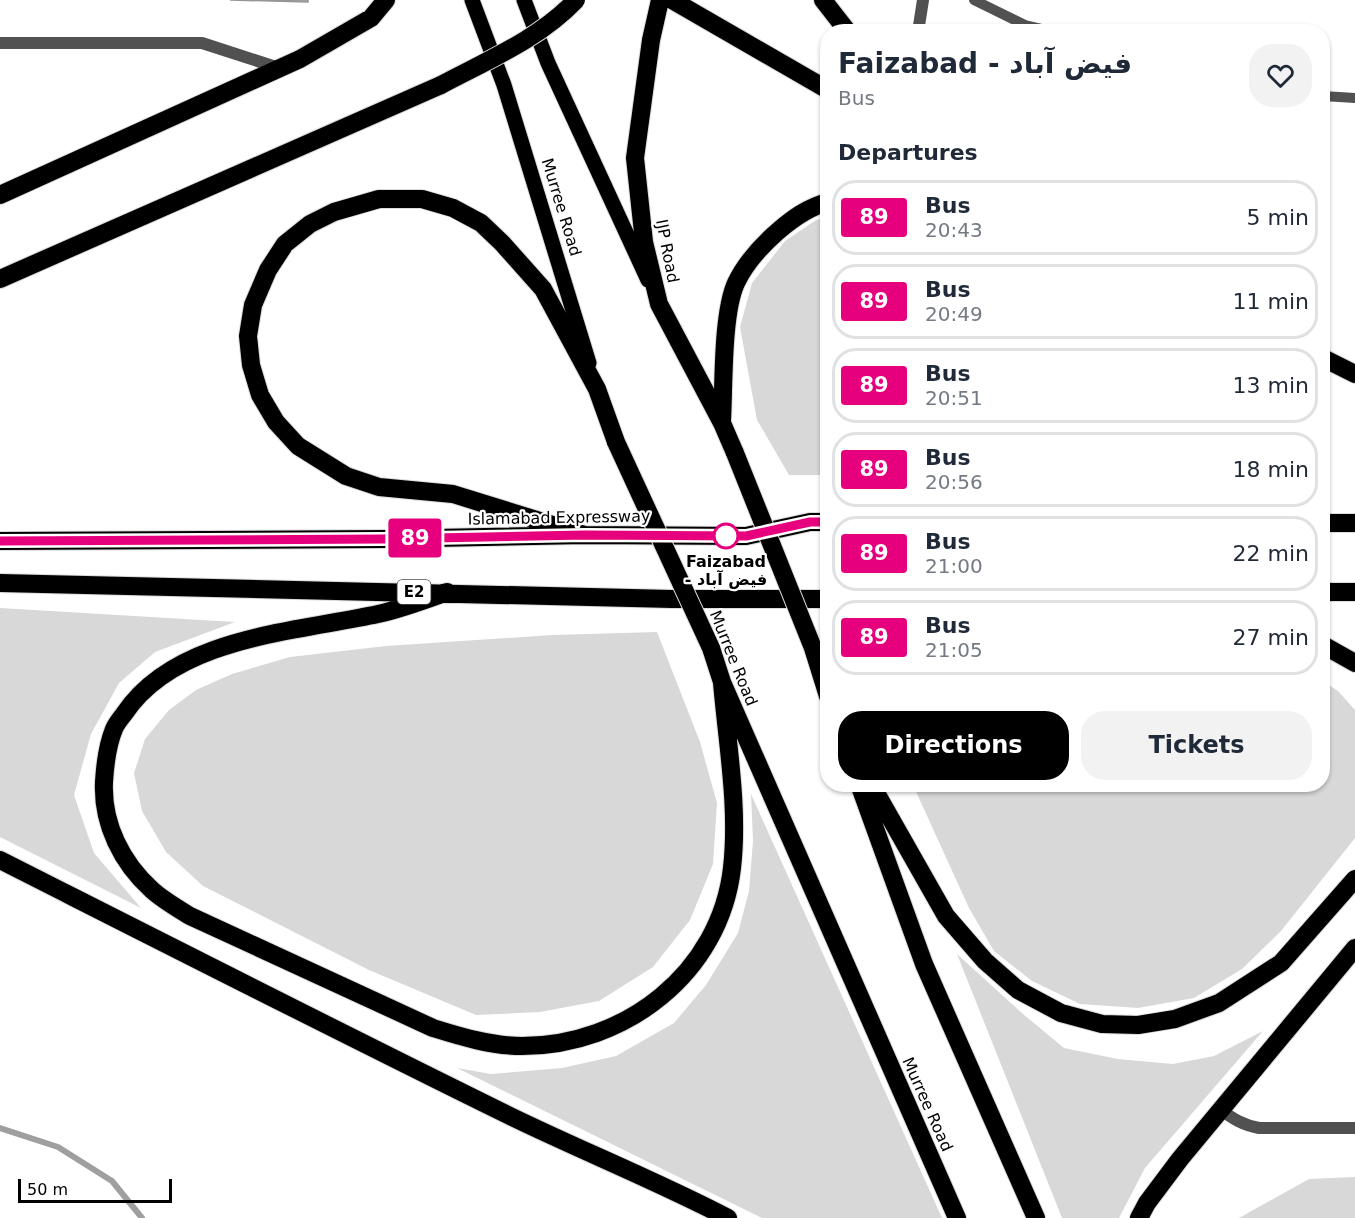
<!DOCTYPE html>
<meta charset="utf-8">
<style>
:root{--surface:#fff;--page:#f2f2f3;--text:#1f2937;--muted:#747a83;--line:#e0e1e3;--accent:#000}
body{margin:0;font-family:"DejaVu Sans",Cairo,sans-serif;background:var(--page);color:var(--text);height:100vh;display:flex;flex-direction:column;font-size:22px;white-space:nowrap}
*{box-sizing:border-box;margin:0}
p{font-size:20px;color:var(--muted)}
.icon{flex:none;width:33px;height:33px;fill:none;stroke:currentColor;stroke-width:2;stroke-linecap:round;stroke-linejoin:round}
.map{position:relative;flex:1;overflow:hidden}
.details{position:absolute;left:820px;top:24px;width:510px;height:768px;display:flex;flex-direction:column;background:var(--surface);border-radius:24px;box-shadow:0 2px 4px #0004}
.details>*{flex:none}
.badge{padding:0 12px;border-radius:4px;font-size:21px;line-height:39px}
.scale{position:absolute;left:18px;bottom:15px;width:154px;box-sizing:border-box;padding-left:6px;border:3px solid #000;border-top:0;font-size:16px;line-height:21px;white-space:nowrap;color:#000;-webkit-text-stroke:4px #fff;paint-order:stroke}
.map>.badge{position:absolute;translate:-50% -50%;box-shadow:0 0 0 3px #fff}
h2{padding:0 18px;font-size:22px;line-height:54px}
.round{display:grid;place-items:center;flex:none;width:63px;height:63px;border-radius:24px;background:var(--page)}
.overview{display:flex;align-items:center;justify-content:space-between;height:102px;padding:0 18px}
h1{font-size:28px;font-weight:700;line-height:45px}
.primary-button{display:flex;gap:12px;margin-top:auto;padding:12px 18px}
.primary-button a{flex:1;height:69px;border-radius:24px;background:var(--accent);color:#fff;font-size:24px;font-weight:700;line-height:69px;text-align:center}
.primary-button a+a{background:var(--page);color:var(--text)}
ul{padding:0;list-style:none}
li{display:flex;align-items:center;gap:18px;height:75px;margin:0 12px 9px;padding:0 6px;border:3px solid var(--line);border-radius:24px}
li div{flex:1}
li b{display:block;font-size:22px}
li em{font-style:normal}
li .badge{min-width:66px;font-weight:700;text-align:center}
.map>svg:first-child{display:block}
.green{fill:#d8d8d8}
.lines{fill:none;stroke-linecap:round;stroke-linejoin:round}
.stream{stroke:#9f9f9f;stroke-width:6}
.building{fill:#c0c0c0;stroke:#959595;stroke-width:1.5}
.primary-casing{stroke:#dbdbdb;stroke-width:17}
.highway-casing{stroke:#dbdbdb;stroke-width:20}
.lane{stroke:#515151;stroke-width:10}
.street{stroke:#515151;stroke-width:12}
.primary{stroke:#000;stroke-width:15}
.highway{stroke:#000;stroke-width:18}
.highway-bridge-casing{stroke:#dbdbdb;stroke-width:20;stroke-linecap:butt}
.highway-bridge{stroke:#000;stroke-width:18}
.line-casing{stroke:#fff;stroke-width:14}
.line{stroke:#e6007e;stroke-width:9}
.stop-dot{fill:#fff;stroke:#e6007e;stroke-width:3}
.labels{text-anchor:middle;stroke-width:4.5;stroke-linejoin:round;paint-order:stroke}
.shield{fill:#fff;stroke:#4c4c4c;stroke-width:1.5}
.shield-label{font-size:15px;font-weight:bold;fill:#000}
.street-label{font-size:16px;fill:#000;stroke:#fff}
.stop-label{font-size:16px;font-weight:bold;fill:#000;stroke:#fff}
</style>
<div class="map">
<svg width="1355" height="1218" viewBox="0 0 1355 1218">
<rect width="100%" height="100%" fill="#fff"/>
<!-- green -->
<path class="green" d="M828 217V475H789L757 420 740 327 752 283 785 241 816 220Z
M0 608 235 622 155 652 119 683 91 734 74 795 94 853 141 908 0 837Z
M657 632 700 742 717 803 713 864 690 920 653 967 599 1001 540 1012 476 1015 369 970 203 886 166 852 142 811 134 773 145 739 169 710 196 690 232 674 290 657 386 646 552 635Z
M1323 681 1338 691 1355 710V838L1281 931 1242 969 1194 998 1138 1008 1080 1004 1032 981 994 951 969 908 913 785 1323 784Z
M751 794 942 1218H762L457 1068 491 1074 562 1068 616 1056 674 1023 706 985 738 933 749 891 753 841Z
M957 954 1023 1014 1064 1048 1118 1059 1173 1064 1214 1056 1263 1031 1145 1168 1119 1218H1062Z
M1355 1177V1218H1239L1309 1179Z"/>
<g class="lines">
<!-- stream -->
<path class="stream" d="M0 1128 58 1147 112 1181 142 1218"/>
</g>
<!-- building -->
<path class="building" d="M230 0H308V2Z"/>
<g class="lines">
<!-- primary casing -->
<g class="primary-casing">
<path id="primary" d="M472 0 504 85 589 363
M524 0 548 63 648 280"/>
</g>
<!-- highway casing -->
<g class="highway-casing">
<path id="highway" d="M660 0 651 40 635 158 644 242 659 304 722 423 735 453
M672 0 828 90
M823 0 848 32
M0 195 300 59 371 18 386 0
M0 279 441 85
M1323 358 1355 374
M722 421C724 385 722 314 736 283 746 262 760 247 777 232 792 219 808 207 828 202
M1323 523H1355
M585 535 453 494 379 487 346 476 298 446 276 422 260 395 251 365 248 336 253 305 268 270 285 244 310 224 334 212 379 199H422L453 208 481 223 502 243 543 289 597 389 616 442
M0 541 383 539 585 535 746 536 810 522H828
M0 583 672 599H828
M447 592C425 600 401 609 378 614 295 632 175 637 124 714 120 719 116 724 114 729 107 746 105 765 104 782 102 824 122 863 152 890 163 900 177 908 190 916L433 1028C462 1037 492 1046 522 1046 625 1046 720 973 732 868 739 807 727 743 722 682
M1323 592H1355
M1323 645 1355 663
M711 648 722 682 957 1218
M813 648 828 696
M859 784 924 964 1036 1218
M871 784 946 916 985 961 1018 990 1061 1013 1102 1024 1138 1025 1175 1019 1219 1003 1281 963 1355 879
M0 860C170 946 339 1032 510 1116 582 1151 657 1181 728 1218
M1139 1218 1147 1203 1180 1159 1355 948"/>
</g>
<!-- lane -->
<path class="lane" d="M974 0 1025 25 1055 32
M1323 96 1355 98"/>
<!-- street -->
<path class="street" d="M918 32 923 0
M0 43H202L279 68
M1220 1109C1233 1119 1243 1125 1259 1128H1355"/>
<!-- primary -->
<use href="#primary" class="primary"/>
<!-- highway -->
<use href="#highway" class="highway"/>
<!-- highway-bridge casing -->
<g class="highway-bridge-casing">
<path id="highway-bridge" d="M441 85C488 60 539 39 576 0
M616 442 711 648
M735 453 813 648"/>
</g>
<!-- highway-bridge -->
<use href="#highway-bridge" class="highway-bridge"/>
</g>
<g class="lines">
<!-- line casing -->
<g class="line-casing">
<path id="line" d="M0 541 382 539 585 535 746 536 810 522H828"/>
</g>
<!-- line -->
<use href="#line" class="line"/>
</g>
<!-- markers -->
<circle class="stop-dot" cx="726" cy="536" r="12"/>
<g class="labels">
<!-- shield labels -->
<rect class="shield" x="397.5" y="580" width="33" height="24" rx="4.5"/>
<g class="shield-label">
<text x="414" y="597">E2</text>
</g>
<!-- street labels -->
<g class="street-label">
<text transform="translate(562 207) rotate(73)" y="6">Murree Road</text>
<text transform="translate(668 251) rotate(79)" y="6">IJP Road</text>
<text transform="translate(559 517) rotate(-1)" y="6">Islamabad Expressway</text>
<text transform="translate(734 658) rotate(68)" y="6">Murree Road</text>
<text transform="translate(928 1104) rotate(66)" y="6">Murree Road</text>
</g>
<!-- stop labels -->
<g class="stop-label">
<text x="726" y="567">Faizabad<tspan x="726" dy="18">- فیض آباد</tspan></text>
</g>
</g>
</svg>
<div class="scale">50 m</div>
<b class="badge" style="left:415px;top:538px;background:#e6007e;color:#fff">89</b>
<section class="details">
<div class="overview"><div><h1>Faizabad - فیض آباد</h1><p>Bus</p></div><a class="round"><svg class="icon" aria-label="heart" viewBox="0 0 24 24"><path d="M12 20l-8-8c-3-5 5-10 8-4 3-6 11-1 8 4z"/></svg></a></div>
<h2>Departures</h2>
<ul>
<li><span class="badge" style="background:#e6007e;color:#fff">89</span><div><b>Bus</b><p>20:43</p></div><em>5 min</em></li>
<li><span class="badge" style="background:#e6007e;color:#fff">89</span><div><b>Bus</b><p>20:49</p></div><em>11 min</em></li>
<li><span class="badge" style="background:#e6007e;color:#fff">89</span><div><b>Bus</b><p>20:51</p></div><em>13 min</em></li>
<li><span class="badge" style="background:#e6007e;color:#fff">89</span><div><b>Bus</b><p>20:56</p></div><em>18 min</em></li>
<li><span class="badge" style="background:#e6007e;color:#fff">89</span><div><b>Bus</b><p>21:00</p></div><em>22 min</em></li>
<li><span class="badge" style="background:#e6007e;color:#fff">89</span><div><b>Bus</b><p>21:05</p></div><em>27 min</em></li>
</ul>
<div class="primary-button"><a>Directions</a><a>Tickets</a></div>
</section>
</div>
